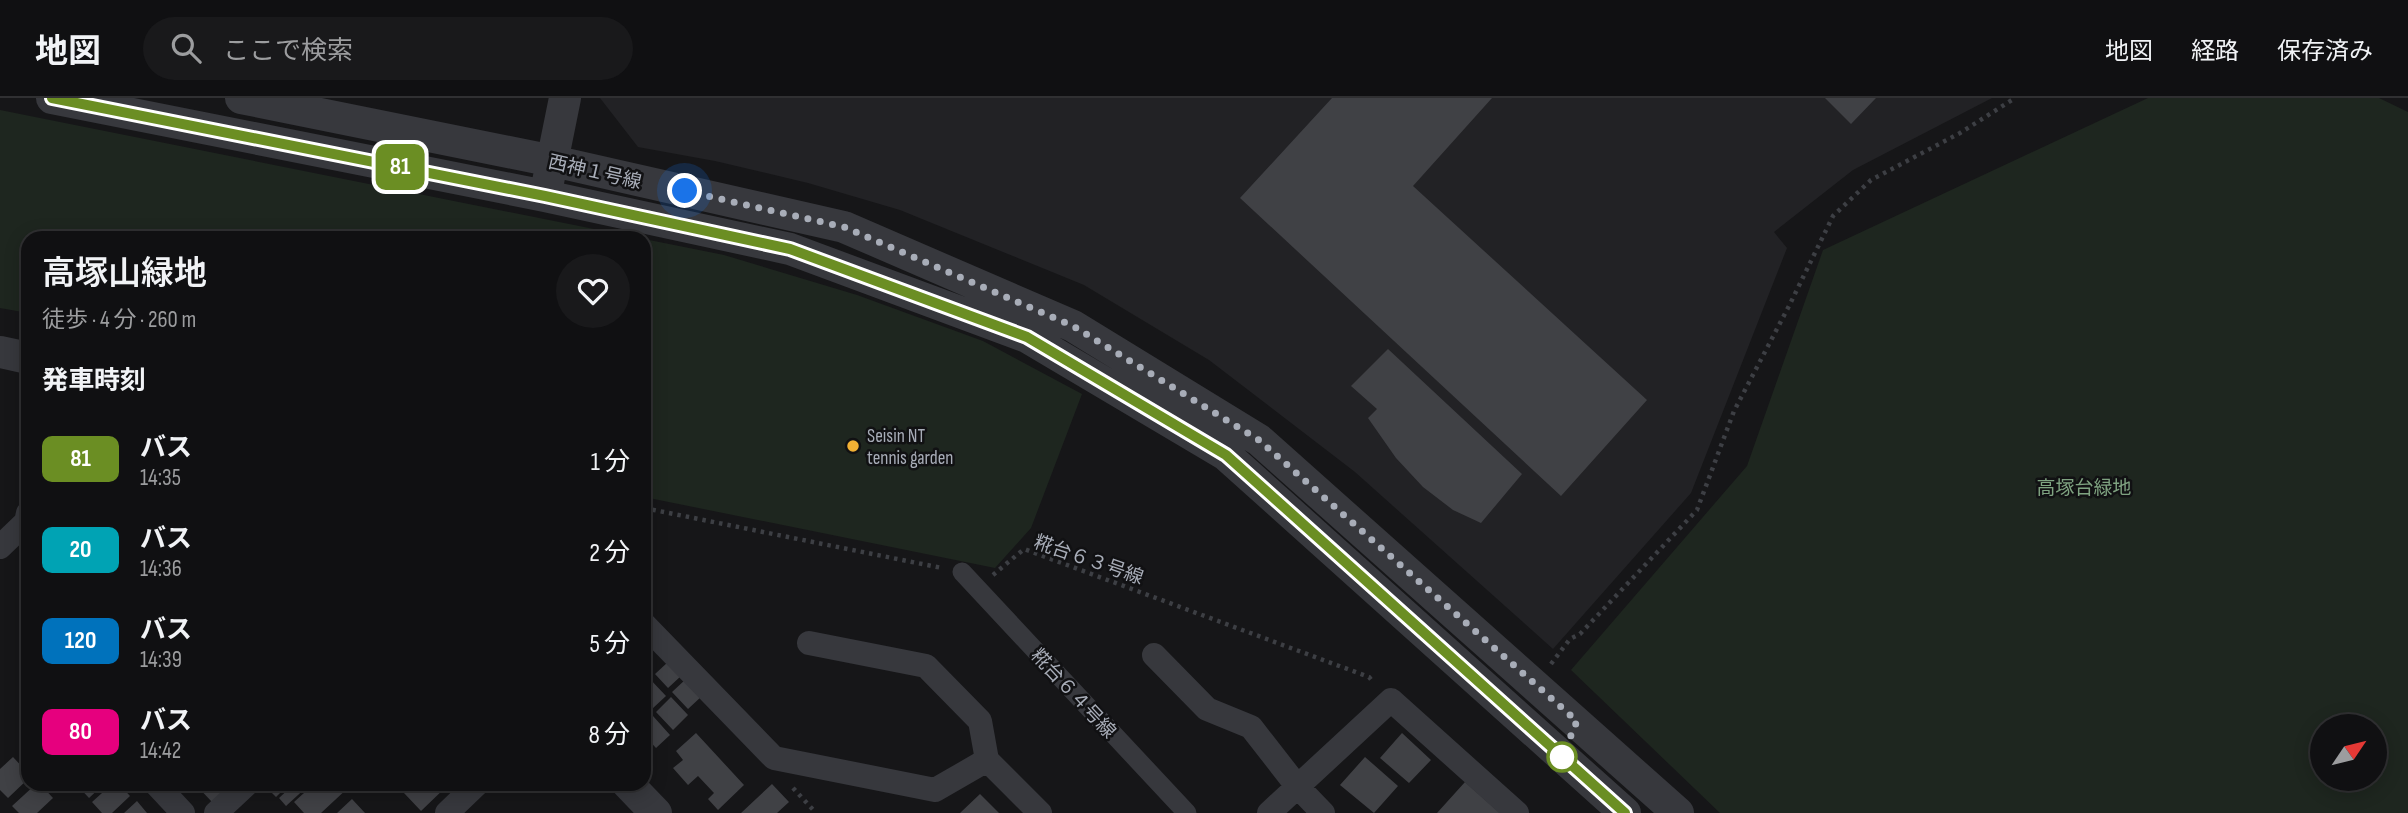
<!DOCTYPE html>
<html lang="ja">
<meta charset="utf-8">
<style>
:root{--surface:#101012;--page:#19191b;--text:#f1f3f6;--muted:#9c9d9f;--line:#303032}
body{margin:0;font-family:"Sofia Sans Condensed","Noto Sans JP",sans-serif;background:var(--page);color:var(--text);height:100vh;display:flex;flex-direction:column;font-size:26px;white-space:nowrap}
*{box-sizing:border-box;margin:0}
p{font-size:23px;color:var(--muted)}
.icon{flex:none;width:38px;height:38px;fill:none;stroke:currentColor;stroke-width:2;stroke-linecap:round;stroke-linejoin:round}
.map{position:relative;flex:1;overflow:hidden}
.sheet{position:absolute;left:21px;top:133px;width:630px;height:560px;display:flex;flex-direction:column;background:var(--surface);border-radius:21px;box-shadow:0 4px 18px #0003,0 0 0 2px var(--line)}
.sheet>*{flex:none}
.badge{padding:0 14px;border-radius:10px;font-size:24px;line-height:46px}
.needle{width:46px;rotate:55deg}
.tools{position:absolute;left:2310px;top:616px;display:grid;gap:14px}
.tools a{display:grid;place-items:center;width:77px;height:77px;border-radius:50%;background:var(--surface);box-shadow:0 4px 18px #0003,0 0 0 2px var(--line);font-size:35px}
.you{position:absolute;width:35px;height:35px;margin:-18px;border:5px solid #fff;border-radius:50%;background:#1a73e8;box-shadow:0 0 0 10px #1a73e833}
.map>.badge{position:absolute;translate:-50% -50%;box-shadow:0 0 0 4px #fff}
h2{padding:0 21px;font-size:26px;line-height:63px}
.round{display:grid;place-items:center;flex:none;width:74px;height:74px;border-radius:37px;background:var(--page)}
.headline{display:flex;align-items:center;justify-content:space-between;height:119px;padding:0 21px}
h1{font-size:33px;font-weight:600;line-height:52px}
ul{padding:0;list-style:none}
li{display:flex;align-items:center;gap:21px;height:91px;padding:0 21px}
li div{flex:1}
li b{display:block;font-size:26px}
li em{font-style:normal}
li .badge{min-width:77px;font-weight:700;text-align:center}
header{display:flex;align-items:center;gap:42px;box-sizing:border-box;height:98px;padding:0 35px;background:var(--surface);border-bottom:2px solid var(--line)}
header strong{font-size:33px}
nav{display:flex;gap:38px;margin-inline-start:auto;font-size:24px}
.search{width:490px;height:63px;background:var(--page);display:flex;align-items:center;gap:18px;box-sizing:border-box;padding:0 24px;border-radius:38px;color:var(--muted);font-size:26px}
.map>svg:first-child{display:block}
.built{fill:#222225}
.green{fill:#1e261f;fill-rule:evenodd}
.building{fill:#404145}
.lines{fill:none;stroke-linecap:round;stroke-linejoin:round}
.path{stroke:#3d3f44;stroke-width:4.5;stroke-dasharray:3.5 5;stroke-linecap:butt}
.pedestrian{stroke:#37383d;stroke-width:19}
.minor{stroke:#37383d;stroke-width:24}
.tertiary{stroke:#37383d;stroke-width:32}
.line-casing{stroke:#fff;stroke-width:16}
.line{stroke:#6b8e23;stroke-width:10}
.walk{stroke:#a8adb8;stroke-width:7;stroke-dasharray:0 12.6}
.poi-dot{fill:#f2b134;stroke:#111113;stroke-width:2.5}
.stop-dot{fill:#fff;stroke:#6b8e23;stroke-width:3.5}
.labels{text-anchor:middle;stroke-width:5;stroke-linejoin:round;paint-order:stroke}
.street-label{font-size:19px;fill:#a8adb8;stroke:#111113}
.poi-label{font-size:19px;fill:#a8adb8;stroke:#111113;text-anchor:start}
.park-label{font-size:19px;fill:#7fa381;stroke:#111113}
</style>
<header>
<strong>地図</strong>
<div class="search"><svg class="icon" aria-label="search" viewBox="0 0 24 24"><circle cx="10" cy="10" r="6"/><path d="M15 15l6 6"/></svg>ここで検索</div>
<nav><a>地図</a><a>経路</a><a>保存済み</a></nav>
</header>
<div class="map">
<svg width="2408" height="715" viewBox="0 0 2408 715">
<rect width="100%" height="100%" fill="#161618"/>
<!-- built -->
<path class="built" d="M600 0H1992L1853 72 1774 134 1787 150 1691 395 1553 551 1355 374 1209 262 1084 187 900 112 808 85 715 63 638 49Z"/>
<!-- green -->
<path class="green" d="M2148 0H2379L2408 14V715H1720L1571 572 1747 368 1823 152ZM2375 628V681H2322V628Z
M0 12 639 140H28V215L0 210Z
M644 141 724 157 857 197 983 243 1082 296 1031 430 995 470 644 399Z"/>
<!-- building -->
<path class="building" d="M1332 0H1492L1413 88 1647 302 1561 398 1240 100Z
M1825 0H1876L1851 26Z
M1388 251 1522 376 1481 425 1453 412 1423 389 1396 360 1368 320 1377 311 1351 288Z
M668 564 681 578 668 590 655 576Z
M649 580 666 598 652 611 644 602V585Z
M686 581 702 598 688 611 672 594Z
M671 599 688 617 673 632 656 614Z
M653 618 670 637 656 650 644 637V627Z
M696 635 744 687 718 712 708 701 714 695 698 678 688 687 673 670 683 662 676 653Z
M1402 635 1431 662 1409 685 1380 660Z
M13 659 28 675V681L8 700 0 692V671Z
M1365 659 1398 688 1374 715 1340 687Z
M1465 684 1500 715H1437Z
M36 686H40L53 700 37 715H19L12 708Z
M76 686H104L89 700Z
M112 686H119L130 698 112 715H102L92 704Z
M195 686H230L212 704Z
M273 686H289L276 699 268 691Z
M294 686H310L286 708 279 700Z
M314 686H346L349 689 321 715H304L294 704Z
M414 686H445L447 688 421 713 404 695Z
M772 686 789 704 777 715H741Z
M980 696 999 715H960Z
M352 701 365 715H337Z
M137 703 147 715H124Z"/>
<g class="lines">
<!-- path -->
<path class="path" d="M644 410 942 470
M993 477 1024 451 1369 579 1373 584
M1551 566 1570 541 1580 536 1697 412 1734 313 1790 206 1833 118 1871 82 1960 35 2015 0
M793 690 816 715"/>
<!-- pedestrian -->
<path class="pedestrian" d="M962 474 1187 715"/>
<!-- minor -->
<path class="minor" d="M0 449 26 424 28 415
M644 526 774 660 935 692 987 662 1040 715
M809 545 926 568 980 623 987 662
M1154 557 1207 611 1251 629 1297 688 1323 715
M156 686 183 715
M216 715 247 686
M447 715 477 686
M1269 715 1391 602 1517 715"/>
<!-- tertiary -->
<path class="tertiary" d="M52 0 545 98 790 151 1027 239 1226 357 1625 715
M241 0 553 63 844 129 1073 228 1259 342 1678 715
M548 84 565 0
M0 254 28 260
M628 686 656 715"/>
</g>
<g class="lines">
<!-- line casing -->
<g class="line-casing">
<path id="line" d="M52 0 545 98 790 151 1027 239 1226 357 1625 715"/>
</g>
<!-- line -->
<use href="#line" class="line"/>
<!-- walk -->
<path class="walk" d="M685 93 844 129 1073 228 1259 342 1577 623 1562 659"/>
</g>
<!-- markers -->
<circle class="poi-dot" cx="853" cy="348" r="7"/>
<circle class="stop-dot" cx="1562" cy="659" r="14"/>
<g class="labels">
<!-- street labels -->
<g class="street-label">
<text transform="translate(595 73) rotate(13)" y="7">西神１号線</text>
<text transform="translate(1089 461) rotate(19)" y="7">糀台６３号線</text>
<text transform="translate(1074 595) rotate(47)" y="7">糀台６４号線</text>
</g>
<!-- poi labels -->
<g class="poi-label">
<text x="867" y="344">Seisin NT<tspan x="867" dy="22">tennis garden</tspan></text>
</g>
<!-- park labels -->
<g class="park-label">
<text x="2084" y="396">高塚台緑地</text>
</g>
</g>
</svg>
<div class="tools">
<a><svg class="needle" viewBox="-14 -14 28 28"><path d="M0-13l5 13h-10z" fill="#e53935"/><path d="M0 13l5-13h-10z" fill="#9c9d9f"/></svg></a>
</div>
<div class="you" style="left:685px;top:93px"></div>
<b class="badge" style="left:400px;top:69px;background:#6b8e23;color:#fff">81</b>
<section class="sheet">
<div class="headline"><div><h1>高塚山緑地</h1><p>徒歩 · 4 分 · 260 m</p></div><a class="round"><svg class="icon" aria-label="heart" viewBox="0 0 24 24"><path d="M12 20l-8-8c-3-5 5-10 8-4 3-6 11-1 8 4z"/></svg></a></div>
<h2>発車時刻</h2>
<ul>
<li><span class="badge" style="background:#6b8e23;color:#fff">81</span><div><b>バス</b><p>14:35</p></div><em>1 分</em></li>
<li><span class="badge" style="background:#00a3b4;color:#fff">20</span><div><b>バス</b><p>14:36</p></div><em>2 分</em></li>
<li><span class="badge" style="background:#0072bc;color:#fff">120</span><div><b>バス</b><p>14:39</p></div><em>5 分</em></li>
<li><span class="badge" style="background:#e6007e;color:#fff">80</span><div><b>バス</b><p>14:42</p></div><em>8 分</em></li>
</ul>
</section>
</div>
